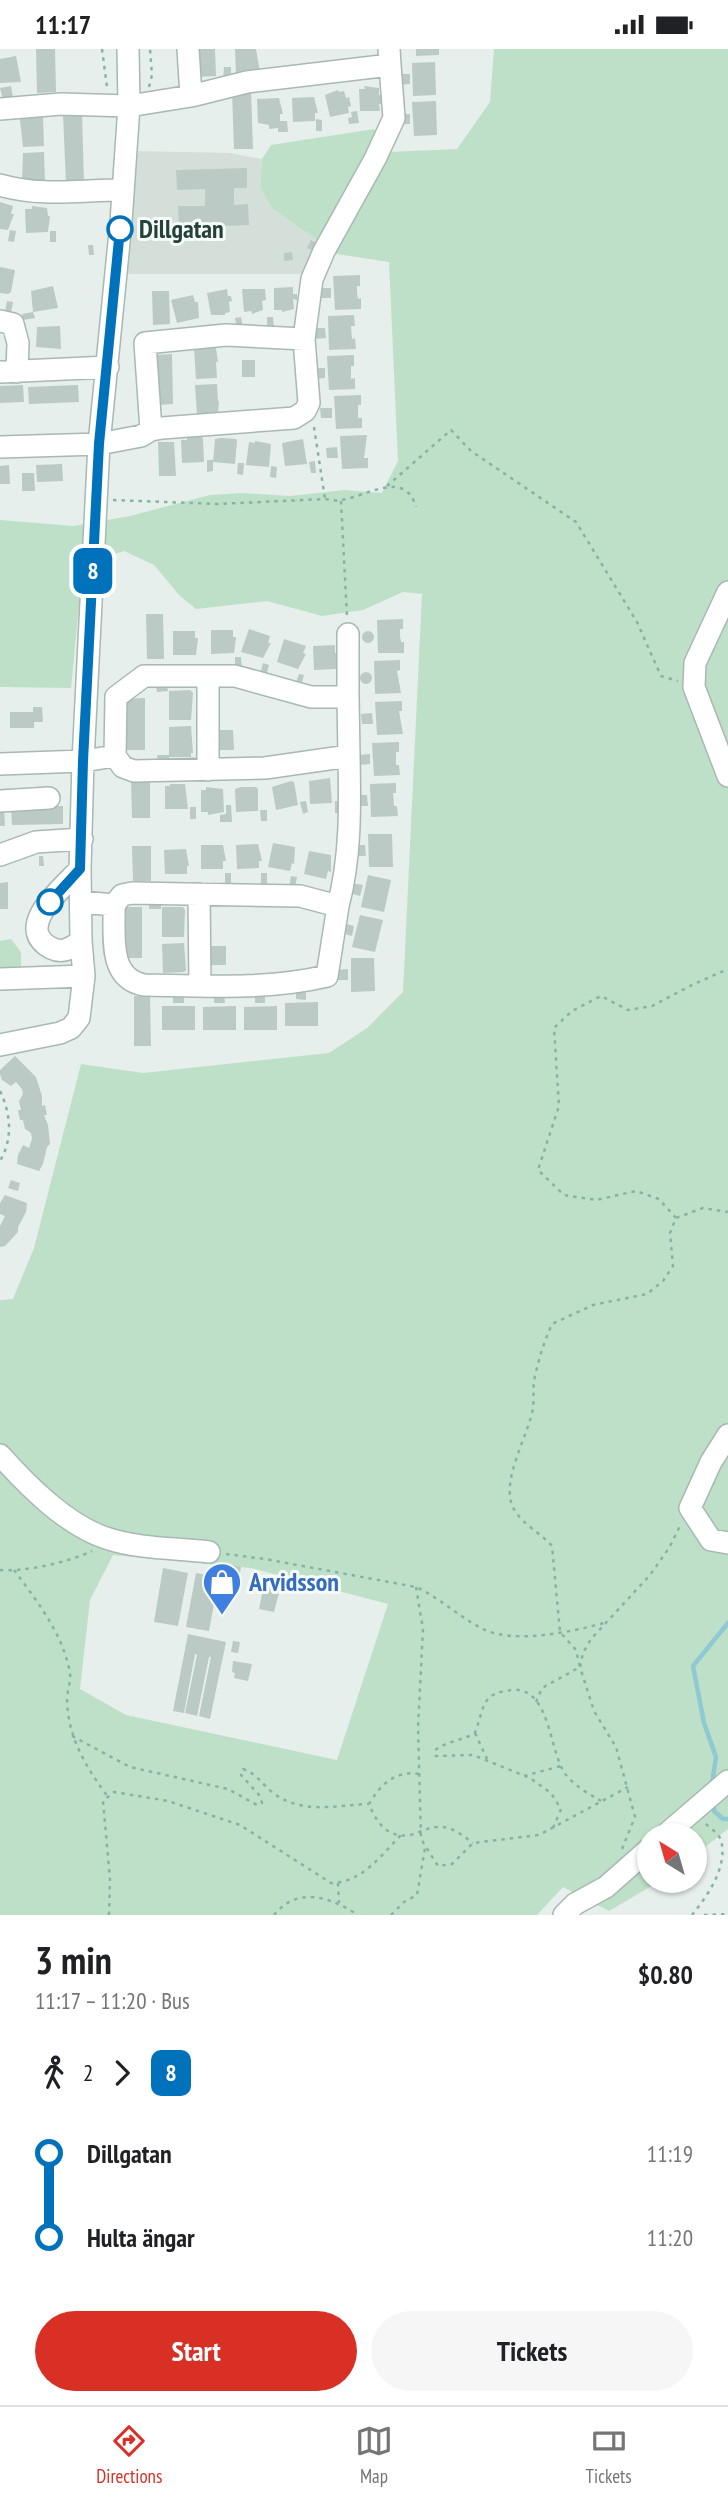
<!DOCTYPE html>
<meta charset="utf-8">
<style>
:root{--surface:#fff;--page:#f6f6f6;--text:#202124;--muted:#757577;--line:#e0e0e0;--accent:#d93025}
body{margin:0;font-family:"PT Sans Narrow",sans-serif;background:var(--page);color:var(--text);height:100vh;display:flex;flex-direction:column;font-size:26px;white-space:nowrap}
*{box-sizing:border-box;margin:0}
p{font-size:23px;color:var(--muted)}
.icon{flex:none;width:38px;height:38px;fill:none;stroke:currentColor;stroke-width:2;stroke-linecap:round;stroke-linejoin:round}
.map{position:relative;height:1866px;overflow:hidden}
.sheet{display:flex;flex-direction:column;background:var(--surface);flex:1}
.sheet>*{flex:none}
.badge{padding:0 14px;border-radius:10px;font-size:24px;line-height:46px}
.needle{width:46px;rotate:323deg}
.tools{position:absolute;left:637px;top:1774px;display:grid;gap:14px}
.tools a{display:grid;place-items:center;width:70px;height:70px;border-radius:50%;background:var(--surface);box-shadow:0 2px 5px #0004;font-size:35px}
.map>.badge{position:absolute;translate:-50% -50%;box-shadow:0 0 0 4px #fff}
.legs{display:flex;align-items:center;gap:10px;height:77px;padding:0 35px;font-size:23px}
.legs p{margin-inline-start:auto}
.overview{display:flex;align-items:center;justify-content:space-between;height:119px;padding:0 35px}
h1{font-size:38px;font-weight:700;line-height:52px}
.primary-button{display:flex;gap:14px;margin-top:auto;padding:14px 35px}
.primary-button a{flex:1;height:80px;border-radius:42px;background:var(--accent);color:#fff;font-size:28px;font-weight:700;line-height:80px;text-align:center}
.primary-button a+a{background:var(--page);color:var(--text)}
ul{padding:0 35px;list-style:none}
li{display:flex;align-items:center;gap:24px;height:84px;font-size:26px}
li i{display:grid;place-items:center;width:10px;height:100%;margin:0 9px;background:currentColor}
li i::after{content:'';width:18px;height:18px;margin:-9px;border:5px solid;border-radius:50%;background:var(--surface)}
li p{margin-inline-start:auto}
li:first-child i{background:linear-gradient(#0000 50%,currentColor 0)}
li:last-child i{background:linear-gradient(currentColor 50%,#0000 0)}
.status{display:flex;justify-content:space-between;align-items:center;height:49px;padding:0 35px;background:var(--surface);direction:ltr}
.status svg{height:19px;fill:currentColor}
.tabs{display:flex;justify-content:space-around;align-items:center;height:98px;border-top:2px solid var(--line);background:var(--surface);font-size:19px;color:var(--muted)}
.tabs a{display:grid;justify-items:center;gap:4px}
.tabs .current{color:var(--accent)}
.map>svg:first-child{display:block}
.built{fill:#d4dfda}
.green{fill:#bfe0c8;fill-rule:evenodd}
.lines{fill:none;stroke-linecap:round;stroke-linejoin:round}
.stream{stroke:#8ec9d4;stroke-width:4.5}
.building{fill:#bbcac4}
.minor-casing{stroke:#a8b8b2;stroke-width:24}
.path{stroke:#86b3a5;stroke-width:2.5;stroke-dasharray:3.5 5;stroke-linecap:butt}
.minor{stroke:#fff;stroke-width:21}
.line-1-casing{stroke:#fff;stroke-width:16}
.line-1{stroke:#0072bc;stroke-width:10}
.stop-1-dot{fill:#fff;stroke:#0072bc;stroke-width:3.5}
.labels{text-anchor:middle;stroke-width:6;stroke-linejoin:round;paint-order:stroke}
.stop-label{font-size:26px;font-weight:bold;fill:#24423a;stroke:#f7fbf9;text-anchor:start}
.shop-label{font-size:26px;font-weight:bold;fill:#366cbe;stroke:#f7fbf9;text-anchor:start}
</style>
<div class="status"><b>11:17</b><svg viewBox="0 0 49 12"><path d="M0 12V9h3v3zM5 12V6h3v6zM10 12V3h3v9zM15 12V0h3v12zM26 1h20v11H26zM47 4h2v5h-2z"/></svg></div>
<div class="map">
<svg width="728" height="1866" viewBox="0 0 728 1866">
<rect width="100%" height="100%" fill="#e6efeb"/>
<!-- built -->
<path class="built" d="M135 102 230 104 262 110 260 139 273 160 337 205 304 225H126Z"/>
<!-- green -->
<path class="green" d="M494 0H728V1780L695 1806V1787H649V1832H660L609 1862 563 1838 537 1866H0V1251L13 1250 34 1199 81 1015 143 1024 329 1004 367 979 403 943 422 545 403 543 363 561 322 567 267 552 196 560 180 547 154 516 124 502 83 515 71 639 0 638V471L73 477 130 467 210 446 241 444 290 447 345 441 382 444 398 412 389 213 337 205 273 160 260 139 262 110 271 96 374 80 389 103 457 100 490 53ZM113 1506 251 1519 388 1555 337 1711 126 1666 80 1640 90 1551Z
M11 890 21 903V918L0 919V892Z"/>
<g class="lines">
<!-- stream -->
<path class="stream" d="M712 1735 716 1708 704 1674 693 1617 728 1574
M714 1754V1762L723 1770H728"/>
</g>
<!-- building -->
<path class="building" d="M36 0H55L56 43 37 44Z
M197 0H215L216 27 198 28Z
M235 0H256L260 23 236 26Z
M416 0H439V6L416 7Z
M16 7 21 33 0 34V10Z
M435 13 436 46 413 47 412 14Z
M224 18H231V26H235L223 32Z
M398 25H410V35L399 36Z
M11 37 13 48 3 50 0 39Z
M364 37 379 39V46H383V55H379L380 62H360L359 40H365Z
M338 41 339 43 344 42 346 49 349 48 351 57 348 58 349 64 330 68 325 46Z
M251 42 253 100H234L232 43Z
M314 48 318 64H315V72L293 73 292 49Z
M279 49 283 65H280V72H287L288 83H278V79L269 80V76L258 74 257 50Z
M436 52 437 86 414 87 412 53Z
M357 62 359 74 349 75 348 69 352 68 351 63Z
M82 65 84 134H66L63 66Z
M398 65H410V75H398Z
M43 67 44 97 23 98 20 71 22 68Z
M316 70 322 71V82H316Z
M44 103 45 133 22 131 23 104Z
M247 119V139H234V156L248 155 249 176 179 178 178 157H205V140L177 141 176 121Z
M0 153 13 157 11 165H14L8 181 0 180Z
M32 157 47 159 48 167H50L48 183 26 184 25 160H32Z
M150 178H157L158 186H150Z
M10 181 16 182 14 193 8 192Z
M50 182H56V193H50Z
M311 191 318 195 314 202 307 199Z
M88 196H93L94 206H89Z
M292 203 293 211 284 212V204Z
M0 218 15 221 11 243 8 245 0 244Z
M360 226V237H357V243L358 250 361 249V260L335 261 333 227Z
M53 237 58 259 33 263 31 242Z
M293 238V245H297V251L293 250 294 260 282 263V261H274V239Z
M320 239H331V249H320Z
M227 240 228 247H231L232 252 229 253 230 263 225 264V266H211L207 244Z
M242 240H265L266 251 262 252 263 261 252 265 251 262 244 263Z
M152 242H169L170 275 153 276Z
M193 246 195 253H198L199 269 177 274 171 251Z
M7 252 13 253 11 264 5 263Z
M33 263 35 269 23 271 22 265Z
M354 266 355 277H351L352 290 355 289 356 300 329 301 328 267Z
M241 268 243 279 237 280 235 269Z
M267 268H273L274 279H267Z
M60 277 61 300 36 298 37 278Z
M314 279H325L326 289 314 290Z
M216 299 218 313H216L217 329 196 330 194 300Z
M172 305 173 355 157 356 155 306Z
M354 306V317H351V330L355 329V340L329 341 327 307Z
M242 311H255V328H242Z
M314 319H325V329L314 330Z
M217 335 218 352H219L218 365 197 366 195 336Z
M23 336 24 353 0 354V337Z
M78 336 79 353 29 355 28 338Z
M361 346V356H358V369H362V379L336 380 334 347Z
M320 359H332V369H321Z
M367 386 364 409H368V419L342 420 340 387Z
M187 388H202L203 390 204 413 182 414 181 391H187Z
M221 389 236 390 237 392 235 415 213 413V422L207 423V411H213V413L215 390Z
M303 390 307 415 285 417 282 394Z
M255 392 271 395 269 418 246 416 249 393 255 394Z
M158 393H174L176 427H159Z
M337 398 338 409H327L326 399Z
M315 412 316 424H311L309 413Z
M238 414H244L243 426 237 425Z
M62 415 63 432 37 433 36 416Z
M9 416 10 435H0V417Z
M271 417 277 418 276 429 270 428Z
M22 424H34L35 442H22Z
M146 565H163L164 610H147Z
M403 570V580H400V587L401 593H404V604H378L377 571Z
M249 580 270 587 268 594H271L263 609 241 603Z
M211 581H233V588H236L234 604 211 605Z
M362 588a6 6 0 1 1 12 0a6 6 0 1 1-12 0Z
M173 582H195V589H198L196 606H173Z
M284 590 306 597 303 604 306 605 298 620 277 613Z
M335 596V604H338L336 620 314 621 313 597Z
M235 608H241L242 620H235Z
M400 611V621L397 622 401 644 375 645 374 612Z
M263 614 269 616 266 627 260 625Z
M360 629a6 6 0 1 1 12 0a6 6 0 1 1-12 0Z
M299 625 304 626 301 637 295 636Z
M156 637H167L168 642 157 643Z
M190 641 193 644 191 671H169V642Z
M145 649V701H127L126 650Z
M402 652V662H399L403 685 377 686 375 653Z
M33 658H42L43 673H34V679H10V663H33Z
M372 664 373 675H362L361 665Z
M191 677 193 704H191V708H169V678Z
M217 681H233L234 701H218Z
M399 693V703H396V716H399L400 726 374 727 372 694Z
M370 705V715L359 716 358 706Z
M157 706H169V712L158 713Z
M330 729 332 754 310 755 309 732Z
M150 731V769H132L131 732Z
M291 732 294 733 298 756 276 761 272 738Z
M396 734V744H393L394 757H397L398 767 371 768 370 735Z
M170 735H185L188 760H165V737H170Z
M206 738 223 740 224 763 208 766V763H201V741H206Z
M241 738H256L258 740V762L236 763 235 740Z
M356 746H367L368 757H357Z
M306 752 308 763 303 765 300 753Z
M335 752H340V764H335Z
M226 756H231L232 773H220V766L226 765Z
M11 757H63V775L12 776Z
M0 758H4L5 777H0Z
M190 758H196V770H190Z
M260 761H267V772H261Z
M368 785H392L393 818H369Z
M273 794 295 798 294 815 292 814 290 822 268 818Z
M258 795 262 812H259V819L237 820 236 796Z
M201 796H223L226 812H223V820H201Z
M354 796H365L366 807H354Z
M132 797H151V832H133Z
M186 800 189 817H187V825H165L164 801Z
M309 802 331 806V823L328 822 326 830 304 825Z
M39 807H43L44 817H39Z
M225 824H231V836H225Z
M261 824H267V835H261Z
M368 826 391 831 384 863 361 858Z
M291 827 297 828 295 839 289 838Z
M8 833V860H0V834Z
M351 834 363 836 360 847 349 844Z
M149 854H161V860H149Z
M123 858H142V909H124Z
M162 858H183L185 861 184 888H162Z
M360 866 383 871 375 903 352 898Z
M343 874 354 877 352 887 341 884Z
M184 894 186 921 184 923 163 924 162 895Z
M210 897H226V916H210Z
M351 909H374L375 942 351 943Z
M348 920V931H337L336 921Z
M296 939H306V951L296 950Z
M173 943H184V954H173Z
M214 943H224L225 954H214Z
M255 943H265V954H255Z
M134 947H150L151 997H134Z
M318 953V977H285V954Z
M162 957H195V981H162Z
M236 957V981H203V958Z
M277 957V981H244V958Z
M15 1007 36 1028 42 1047V1057L45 1056 47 1066H44L48 1076 50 1095 47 1098 43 1115 39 1122 17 1115 18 1106 23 1096 29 1099 32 1090 31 1084 25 1080 23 1071H20L18 1061H21L19 1052 23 1045 22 1040 16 1033 11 1037 2 1031 0 1025V1021Z
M11 1131 20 1134 18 1142 8 1139Z
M5 1146 27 1154 26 1163 18 1178V1183L5 1197 0 1198V1177L5 1167 0 1165V1154Z
M231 1516 241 1518 239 1529 230 1528Z
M163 1519 188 1524 178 1577 154 1573Z
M196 1524 219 1528 209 1582 186 1578Z
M264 1536 280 1540 274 1563 259 1560Z
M188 1585 226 1593 210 1670 199 1667 211 1608H209L197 1667 185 1664 197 1606 195 1605 184 1664 173 1662Z
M233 1592 240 1593 238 1604 231 1603Z
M233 1612 252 1615 248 1632 234 1629 235 1624 232 1623Z"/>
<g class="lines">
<!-- minor casing -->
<g class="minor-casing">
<path id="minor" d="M188 0 191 47
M0 60 61 55 129 57 191 47 247 33 390 16 389 0
M0 136C41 148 81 141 122 141
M0 272 13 275 18 294 17 323
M304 290 312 230 324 202 375 110 394 69 390 16
M0 323 108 318
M0 398 99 395 141 387 151 381 162 379 294 369 305 362 309 354 304 290 226 286 145 294 151 381
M728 543 695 614 694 638 728 727
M348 585V648
M144 627H235L311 648H348L349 707 265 719 134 722 123 718 115 707 116 648Z
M208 628V721
M0 715 83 712 115 707
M0 752 49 749
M0 806 36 793 82 790
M80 820C65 837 12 878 51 899 63 905 71 899 81 892
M199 845 200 937
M81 853 114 856C115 885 107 929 144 936 204 937 268 941 327 927L338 857 300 847 132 844 122 846 114 856
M338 857C351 808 350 758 349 707
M0 930 84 927
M0 996 60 984 71 979 79 969 84 927 81 892 80 820 83 712 99 395 121 173 129 57 128 0
M728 1386 711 1413 690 1459 711 1491 728 1494
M0 1406C27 1436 66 1476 106 1489 138 1500 175 1499 209 1503
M664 1787 728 1732
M564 1866 575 1855 606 1838 649 1800"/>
</g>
<!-- path -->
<path class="path" d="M102 0 107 38
M149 38 152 26 150 0
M314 378 325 450
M387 437 451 381 471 402 576 473 637 573 661 627 678 632
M113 451 218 455 325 450C331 451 337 452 342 451 367 447 405 420 416 458
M341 452 347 568
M0 1042C11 1065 13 1090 0 1112
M676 1169 659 1150 636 1142 596 1151 564 1146 538 1121 559 1057 554 979 572 962 601 947 628 961 652 957 692 936 728 920
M226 1505 265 1510 416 1538C440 1549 458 1567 481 1579 512 1596 571 1583 604 1574
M0 1521C26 1523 69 1513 92 1502
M14 1521C37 1552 63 1585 70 1624 71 1633 67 1642 67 1651 68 1689 86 1718 108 1748
M416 1538 423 1580 418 1678 421 1790 438 1817 452 1815 473 1794 539 1786 628 1738
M536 1653 542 1639 580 1618 576 1601 560 1583 552 1497C540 1483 516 1472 511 1453 504 1425 528 1387 533 1359 534 1350 533 1341 534 1332 538 1312 544 1293 552 1275L593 1256 647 1245 663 1232 673 1217 670 1184 676 1169 703 1159 728 1163
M475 1684 488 1712
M72 1687 130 1718 228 1740 257 1756 262 1754 260 1747 241 1726 243 1720C257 1725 262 1735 273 1744 303 1766 335 1756 369 1755
M419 1725C395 1721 380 1736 369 1755 376 1773 388 1790 410 1786 420 1784 427 1778 438 1778 452 1777 462 1786 473 1794
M524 1727 561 1717
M553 1779 561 1760 551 1744 530 1729 473 1706 436 1707 435 1701C448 1692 461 1692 475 1684 485 1658 480 1644 512 1641 551 1637 549 1705 566 1726 575 1737 589 1745 601 1752
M622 1800 635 1768 616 1698 594 1662 580 1618 583 1604 591 1590 650 1526 669 1499 680 1477
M338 1834 339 1854
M109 1866 110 1830 103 1752 114 1743 168 1752 240 1776 331 1834C362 1834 381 1806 402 1785
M274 1866C298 1836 332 1849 358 1866
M391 1866 404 1853 417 1846 425 1799
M692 1866C708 1846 728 1818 721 1791 718 1784 710 1779 705 1774
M704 1866 728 1865"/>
<!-- minor -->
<use href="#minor" class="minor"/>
</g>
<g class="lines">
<!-- line-1 casing -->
<g class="line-1-casing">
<path id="line-1" d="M50 853 80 820 83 712 99 395 120 180"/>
</g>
<!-- line-1 -->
<use href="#line-1" class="line-1"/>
</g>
<!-- icons -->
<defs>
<g id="shop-pin" transform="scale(2.0125)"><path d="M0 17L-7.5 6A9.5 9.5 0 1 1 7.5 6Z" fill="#3f7fe0" stroke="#f7fbf9"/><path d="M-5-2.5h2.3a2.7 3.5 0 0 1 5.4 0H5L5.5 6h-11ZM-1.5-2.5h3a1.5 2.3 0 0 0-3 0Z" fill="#fff"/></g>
</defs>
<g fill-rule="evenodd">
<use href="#shop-pin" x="222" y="1533"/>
</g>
<!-- markers -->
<g class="stop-1-dot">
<circle cx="120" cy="180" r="12"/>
<circle cx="50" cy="853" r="12"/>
</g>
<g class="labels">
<!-- stop labels -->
<g class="stop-label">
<text x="139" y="189">Dillgatan</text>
</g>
<!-- shop labels -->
<g class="shop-label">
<text x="249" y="1542">Arvidsson</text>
</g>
</g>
</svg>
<div class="tools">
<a><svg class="needle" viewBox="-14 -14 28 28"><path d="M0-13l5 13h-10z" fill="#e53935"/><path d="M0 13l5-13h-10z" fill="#757577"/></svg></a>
</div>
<b class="badge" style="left:93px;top:522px;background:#0072bc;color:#fff">8</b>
</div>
<section class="sheet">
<div class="overview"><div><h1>3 min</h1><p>11:17 – 11:20 · Bus</p></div><b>$0.80</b></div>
<div class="legs"><svg class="icon" aria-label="walk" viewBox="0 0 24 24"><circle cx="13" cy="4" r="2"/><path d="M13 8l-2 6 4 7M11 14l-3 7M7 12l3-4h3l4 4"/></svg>2<svg class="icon" aria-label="forward" viewBox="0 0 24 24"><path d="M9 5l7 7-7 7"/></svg><b class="badge" style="background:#0072bc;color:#fff">8</b></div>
<ul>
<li><i style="color:#0072bc"></i><b>Dillgatan</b><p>11:19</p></li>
<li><i style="color:#0072bc"></i><b>Hulta ängar</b><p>11:20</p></li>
</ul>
<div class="primary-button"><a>Start</a><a>Tickets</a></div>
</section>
<nav class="tabs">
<a class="current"><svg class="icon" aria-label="directions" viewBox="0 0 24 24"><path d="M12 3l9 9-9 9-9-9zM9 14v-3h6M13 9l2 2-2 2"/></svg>Directions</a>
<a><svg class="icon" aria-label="map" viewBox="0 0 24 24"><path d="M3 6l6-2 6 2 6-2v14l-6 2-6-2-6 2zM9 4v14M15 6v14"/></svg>Map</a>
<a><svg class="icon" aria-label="tickets" viewBox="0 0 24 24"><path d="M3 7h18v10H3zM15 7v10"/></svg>Tickets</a>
</nav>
